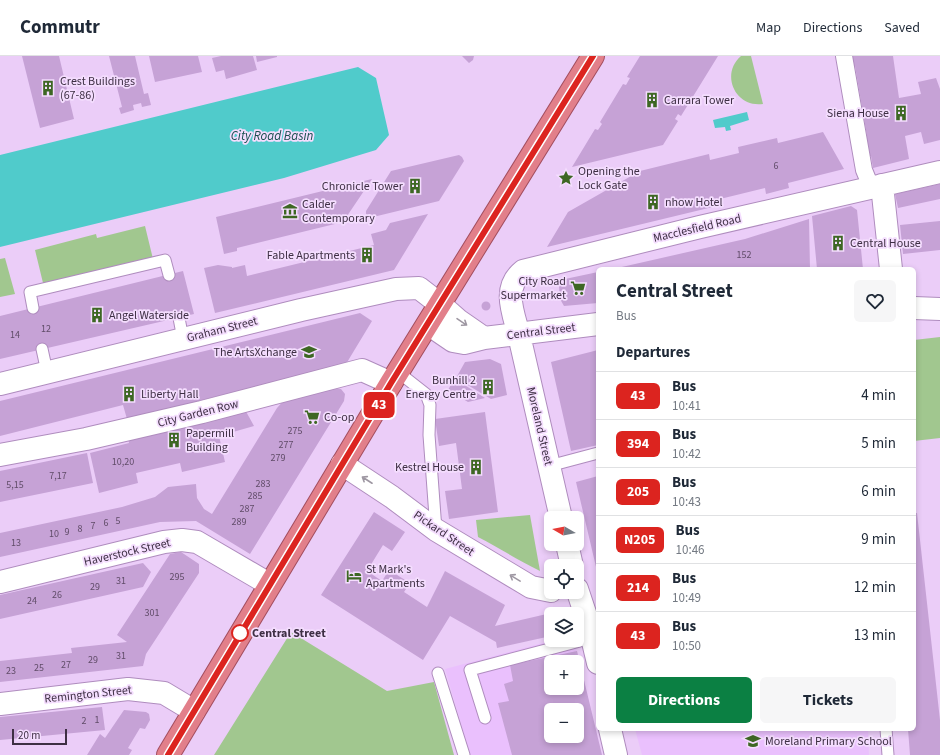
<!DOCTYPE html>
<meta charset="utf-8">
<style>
:root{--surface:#fff;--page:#f6f6f7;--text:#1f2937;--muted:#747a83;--line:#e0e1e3;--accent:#0b8043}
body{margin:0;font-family:"Source Sans 3",sans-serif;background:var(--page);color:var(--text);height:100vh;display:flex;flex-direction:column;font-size:15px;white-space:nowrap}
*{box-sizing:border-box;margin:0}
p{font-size:13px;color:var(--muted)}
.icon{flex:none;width:22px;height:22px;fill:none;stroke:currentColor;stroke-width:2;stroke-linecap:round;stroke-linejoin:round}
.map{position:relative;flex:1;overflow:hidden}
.drawer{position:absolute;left:596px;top:211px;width:320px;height:464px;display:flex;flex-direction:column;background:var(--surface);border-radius:6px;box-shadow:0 2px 6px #0003}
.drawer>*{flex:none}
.badge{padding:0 8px;border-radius:6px;font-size:14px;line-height:26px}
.needle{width:26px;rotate:279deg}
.controls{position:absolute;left:544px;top:455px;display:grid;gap:8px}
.controls a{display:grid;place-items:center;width:40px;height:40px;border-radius:6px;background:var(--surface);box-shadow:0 2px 6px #0003;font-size:20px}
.scale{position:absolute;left:12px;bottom:10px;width:55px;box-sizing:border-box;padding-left:4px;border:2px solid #3e2f44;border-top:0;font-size:11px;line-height:14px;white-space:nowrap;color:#3e2f44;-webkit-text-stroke:3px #f4ddfe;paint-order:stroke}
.map>.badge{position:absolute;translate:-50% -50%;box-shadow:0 0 0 2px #fff}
h2{padding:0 20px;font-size:15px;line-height:36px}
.round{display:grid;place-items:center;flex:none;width:42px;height:42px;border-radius:6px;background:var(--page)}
.overview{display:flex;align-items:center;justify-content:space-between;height:68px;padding:0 20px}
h1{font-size:19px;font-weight:700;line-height:30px}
.primary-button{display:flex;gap:8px;margin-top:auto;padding:8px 20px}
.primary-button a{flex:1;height:46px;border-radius:6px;background:var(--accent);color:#fff;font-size:16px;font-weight:700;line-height:46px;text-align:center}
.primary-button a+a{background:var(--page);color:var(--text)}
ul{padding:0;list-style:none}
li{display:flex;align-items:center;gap:12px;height:48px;padding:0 20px;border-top:1px solid var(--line)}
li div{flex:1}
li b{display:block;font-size:15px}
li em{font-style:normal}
li .badge{min-width:44px;font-weight:700;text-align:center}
header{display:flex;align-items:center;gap:24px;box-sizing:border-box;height:56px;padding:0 20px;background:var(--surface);border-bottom:1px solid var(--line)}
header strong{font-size:19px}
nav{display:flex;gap:22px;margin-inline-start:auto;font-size:14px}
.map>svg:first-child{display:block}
.built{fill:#eac0fd;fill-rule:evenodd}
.green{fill:#a1c78f}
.water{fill:#50cbcb}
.building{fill:#c6a2d6;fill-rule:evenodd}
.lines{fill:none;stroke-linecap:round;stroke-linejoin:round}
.service-casing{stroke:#af8cbe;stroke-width:13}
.pedestrian-casing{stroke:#af8cbe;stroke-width:18}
.minor-casing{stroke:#af8cbe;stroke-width:24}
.tertiary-casing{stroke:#af8cbe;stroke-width:24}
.trunk-casing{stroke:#a34e5f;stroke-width:24}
.service{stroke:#fff;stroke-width:11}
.pedestrian{stroke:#fff;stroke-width:16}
.minor{stroke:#fff;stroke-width:22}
.tertiary{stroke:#fff;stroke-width:22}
.trunk{stroke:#e27f8a;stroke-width:22}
.oneway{stroke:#9e97a2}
.line-casing{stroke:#fff;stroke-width:9}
.line{stroke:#dc241f;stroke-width:6}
.stop-dot{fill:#fff;stroke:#dc241f;stroke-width:2}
.labels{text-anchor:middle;stroke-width:3.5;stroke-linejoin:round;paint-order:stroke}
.number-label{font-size:10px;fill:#604c68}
.poi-label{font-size:12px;fill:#3e2f44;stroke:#f4ddfe;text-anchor:start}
.street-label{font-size:12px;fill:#3e2f44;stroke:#f4ddfe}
.stop-label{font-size:12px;font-weight:bold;fill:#3e2f44;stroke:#f4ddfe;text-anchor:start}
.water-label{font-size:13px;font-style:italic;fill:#1a4f4f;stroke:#f4ddfe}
</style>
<header>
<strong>Commutr</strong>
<nav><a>Map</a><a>Directions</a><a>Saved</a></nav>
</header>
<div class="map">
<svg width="940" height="699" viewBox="0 0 940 699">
<rect width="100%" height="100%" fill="#ebcdf8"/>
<!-- built -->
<path class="built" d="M554 584H574L602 699H470L445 613ZM551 606H577V632H551ZM551 654H577V680H551Z
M635 673H868L869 699H642Z"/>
<!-- green -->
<path class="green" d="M741 0H751L763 48C735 52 720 18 741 0Z
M145 170 153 203 44 231 35 194 96 178 97 182Z
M5 202 15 238 0 241V203Z
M940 281V382L914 385V284Z
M530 459 540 515C518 504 499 492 478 481L476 464Z
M291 576 387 635 434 626 454 699H214Z"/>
<!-- water -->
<path class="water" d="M358 11 376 22 389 79 376 94 284 122 0 191V99Z
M747 56 749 64 730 70 731 74 726 75 725 71 715 72 713 64Z"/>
<!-- building -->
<path class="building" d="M22 0H59L74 63 40 72Z
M109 0H135L144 38 148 37 151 49 142 51 141 47 133 49 134 54 121 58 119 52 122 51Z
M149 0H198L202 16 155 26Z
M221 0H253L257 14 226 23 224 14 216 16 212 2Z
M256 0H277V1L257 6Z
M462 0H474L473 4 469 7Z
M640 0H718L681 60 678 58 675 63 678 65 663 89 572 111 595 73 598 74 602 68 600 66 623 28 626 29 630 22 627 21Z
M850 0H893L899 42 921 38 918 26 936 22 940 33V84L924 88 921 76 905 80 909 103 873 112 871 100 868 101 865 81 867 80 855 10 852 11Z
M823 76 844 113 788 127 789 132 766 138 765 132 720 143 721 149 547 191 568 156 640 115 709 98 710 104 739 97 738 91 777 82 778 87Z
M459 99 462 101 464 105 439 145 369 162 366 161V155L391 115Z
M372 123 343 166 237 192V195L224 198 216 161Z
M940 128V143L898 152 895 138Z
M851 150 857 154 863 213H817L812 160Z
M428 158 394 214 215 257 204 212 218 209 232 211V212L245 209 247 220 374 189 371 178 386 174 390 167Z
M809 163 810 213H613L745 183Z
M940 165V194L903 198 900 169Z
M183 215 194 258 0 303V260Z
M598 216V247L564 250 560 243 559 230 565 223Z
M481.5 250a4.5 4.5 0 1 1 9 0a4.5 4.5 0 1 1-9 0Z
M360 257 372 265 346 308 127 363 123 349 0 380V345Z
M598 294V332H596L598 340V389L571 395 551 306Z
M490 303 501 308 507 339 491 343 456 322 465 306Z
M454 323 463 328 485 342 468 346 448 334Z
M334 332 341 333 345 338 344 345 250 498 196 465 160 466 0 501V477L122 451 155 441 168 431 196 428 197 442 204 453 212 458 277 352 286 342Z
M243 350 254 370 219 380 225 406 182 416 180 407 136 417 138 427 99 437 90 397 129 387 127 377Z
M485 356 498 456 449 463 445 435 462 433 456 387 439 390 435 363Z
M87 397 93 427 0 446V415Z
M598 420V515H597L576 426Z
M374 456 405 476 392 495 383 489 367 515 382 525 389 514 410 527 404 536 427 551 445 515 505 549 495 570 551 557V580L497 592 496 586 450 560 423 604 321 539Z
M914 457H917L940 664V699H910L908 673H914Z
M181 496 199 508V517L146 598 143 610 0 626V605L72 597 71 592 127 586 117 579 170 498Z
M143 507 151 516 143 531 0 563V539Z
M577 595 602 699H512L498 647 509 645 504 628 513 625 510 609ZM551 606H577V632H551ZM551 654H577V680H551Z
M102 651 105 674 0 684V661Z
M124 654 146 656 149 658 150 664 145 673 140 672 128 692 132 694 129 699H87L100 678 105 682Z"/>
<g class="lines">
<!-- service casing -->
<g class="service-casing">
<path id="service" d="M33 252 30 236 165 204 169 219
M179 262 183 283
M42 293 47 316
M398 316 426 338 430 349 429 379 436 474
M549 410 598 397
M438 617 464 699
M485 662 470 614 595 581
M886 673 888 699"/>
</g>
<!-- pedestrian casing -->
<g class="pedestrian-casing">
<path id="pedestrian" d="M844 0 864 114 871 131"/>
</g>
<!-- minor casing -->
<g class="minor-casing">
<path id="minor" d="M882 129 891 213
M519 279C513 256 502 232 523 215L700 171 940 116
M0 328 301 254 396 233 419 232 441 249
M0 399 86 383 202 356 362 314 391 327
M342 408 392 441 436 474 531 531 551 535
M0 526 164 486 182 484 197 486 269 528
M0 648 128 633 164 637 194 655"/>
</g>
<!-- tertiary casing -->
<g class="tertiary-casing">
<path id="tertiary" d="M441 249 458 264 484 282
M914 252 940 253
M428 268 453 285 464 287 484 282 598 268
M519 279 561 462
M567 488 572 510
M577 533 589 569 598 607
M610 673 616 699"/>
</g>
<!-- trunk casing -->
<g class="trunk-casing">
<path id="trunk" d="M168 699 391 327 593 0"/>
</g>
<!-- service -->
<use href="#service" class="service"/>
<!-- pedestrian -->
<use href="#pedestrian" class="pedestrian"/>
<!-- minor -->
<use href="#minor" class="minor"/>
<!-- tertiary -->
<use href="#tertiary" class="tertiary"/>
<!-- trunk -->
<use href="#trunk" class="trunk"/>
</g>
<!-- one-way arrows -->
<defs><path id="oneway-shaft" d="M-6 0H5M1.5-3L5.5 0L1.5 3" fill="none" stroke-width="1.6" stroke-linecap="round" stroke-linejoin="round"/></defs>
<g class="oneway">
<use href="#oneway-shaft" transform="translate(462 266) rotate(34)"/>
<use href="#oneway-shaft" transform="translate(367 424) rotate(-147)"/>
<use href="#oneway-shaft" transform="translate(515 522) rotate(-149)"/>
</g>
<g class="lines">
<!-- line casing -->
<g class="line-casing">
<path id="line" d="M168 699 391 327 593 0"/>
</g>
<!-- line -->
<use href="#line" class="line"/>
</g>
<!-- icons -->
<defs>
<g id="building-bare" transform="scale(1.2)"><path d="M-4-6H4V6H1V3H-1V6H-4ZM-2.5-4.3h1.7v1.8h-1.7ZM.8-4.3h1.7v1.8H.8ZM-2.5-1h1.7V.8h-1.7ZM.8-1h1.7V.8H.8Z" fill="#3d6723" stroke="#f4ddfe" stroke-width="2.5" paint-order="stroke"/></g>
<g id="sight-bare" transform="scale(1.2)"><path d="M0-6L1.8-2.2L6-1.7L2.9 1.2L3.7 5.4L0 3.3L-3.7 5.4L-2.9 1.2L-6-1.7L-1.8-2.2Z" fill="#3d6723" stroke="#f4ddfe" stroke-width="2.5" paint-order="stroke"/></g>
<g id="museum-bare" transform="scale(1.2)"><path d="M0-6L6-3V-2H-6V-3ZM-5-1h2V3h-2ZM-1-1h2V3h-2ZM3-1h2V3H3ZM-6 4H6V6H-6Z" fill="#3d6723" stroke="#f4ddfe" stroke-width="2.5" paint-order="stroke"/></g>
<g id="supermarket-bare" transform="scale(1.2)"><path d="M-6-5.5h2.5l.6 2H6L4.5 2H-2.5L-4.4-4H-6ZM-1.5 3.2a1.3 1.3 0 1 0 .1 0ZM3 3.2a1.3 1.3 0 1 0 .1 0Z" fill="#3d6723" stroke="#f4ddfe" stroke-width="2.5" paint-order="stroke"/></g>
<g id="school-bare" transform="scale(1.2)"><path d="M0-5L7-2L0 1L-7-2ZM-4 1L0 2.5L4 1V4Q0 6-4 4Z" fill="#3d6723" stroke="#f4ddfe" stroke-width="2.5" paint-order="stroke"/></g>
<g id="hotel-bare" transform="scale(1.2)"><path d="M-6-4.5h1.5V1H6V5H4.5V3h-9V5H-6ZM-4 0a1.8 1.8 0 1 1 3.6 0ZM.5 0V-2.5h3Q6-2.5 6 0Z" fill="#3d6723" stroke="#f4ddfe" stroke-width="2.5" paint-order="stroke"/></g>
</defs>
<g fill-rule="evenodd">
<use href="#building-bare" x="48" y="32"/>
<use href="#building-bare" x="652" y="44"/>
<use href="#building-bare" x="901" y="57"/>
<use href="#sight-bare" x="566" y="122"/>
<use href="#building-bare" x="415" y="130"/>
<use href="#building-bare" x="653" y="146"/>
<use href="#museum-bare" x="290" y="155"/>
<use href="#building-bare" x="838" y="187"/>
<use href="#building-bare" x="367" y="199"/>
<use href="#supermarket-bare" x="578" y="232"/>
<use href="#building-bare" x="97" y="259"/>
<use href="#school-bare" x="309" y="296"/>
<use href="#building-bare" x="488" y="331"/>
<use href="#building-bare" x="129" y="338"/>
<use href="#supermarket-bare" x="312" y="361"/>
<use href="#building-bare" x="174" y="384"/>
<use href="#building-bare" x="476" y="411"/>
<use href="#hotel-bare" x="354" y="520"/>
<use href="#school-bare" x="753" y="685"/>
</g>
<!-- markers -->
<circle class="stop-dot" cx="240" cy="577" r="8"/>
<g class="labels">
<!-- number labels -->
<g class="number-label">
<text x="776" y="113">6</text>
<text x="744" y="202">152</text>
<text x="46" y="276">12</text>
<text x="15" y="282">14</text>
<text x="295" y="378">275</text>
<text x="286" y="392">277</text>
<text x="278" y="405">279</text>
<text x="123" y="409">10,20</text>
<text x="58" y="423">7,17</text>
<text x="263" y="431">283</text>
<text x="15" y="432">5,15</text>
<text x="255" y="443">285</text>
<text x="247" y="456">287</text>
<text x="118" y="468">5</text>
<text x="239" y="469">289</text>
<text x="106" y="470">6</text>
<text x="93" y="473">7</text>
<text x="80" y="476">8</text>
<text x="67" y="479">9</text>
<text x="54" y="481">10</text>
<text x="16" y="490">13</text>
<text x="177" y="524">295</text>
<text x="121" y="528">31</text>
<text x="95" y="534">29</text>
<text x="57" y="542">26</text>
<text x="32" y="548">24</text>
<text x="152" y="560">301</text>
<text x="121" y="603">31</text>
<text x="93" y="607">29</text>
<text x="66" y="612">27</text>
<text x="39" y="615">25</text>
<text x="11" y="618">23</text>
<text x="97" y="667">1</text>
<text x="84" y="668">2</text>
</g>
<!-- poi labels -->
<g class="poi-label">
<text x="60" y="29">Crest Buildings<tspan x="60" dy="14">(67-86)</tspan></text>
<text x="664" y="48">Carrara Tower</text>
<text x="889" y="61" text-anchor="end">Siena House</text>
<text x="578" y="119">Opening the<tspan x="578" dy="14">Lock Gate</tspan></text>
<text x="403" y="134" text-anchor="end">Chronicle Tower</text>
<text x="665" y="150">nhow Hotel</text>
<text x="302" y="152">Calder<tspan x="302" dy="14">Contemporary</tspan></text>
<text x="850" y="191">Central House</text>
<text x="355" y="203" text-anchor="end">Fable Apartments</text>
<text x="566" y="229" text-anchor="end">City Road<tspan x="566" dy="14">Supermarket</tspan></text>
<text x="109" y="263">Angel Waterside</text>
<text x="297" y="300" text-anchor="end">The ArtsXchange</text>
<text x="476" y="328" text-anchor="end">Bunhill 2<tspan x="476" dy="14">Energy Centre</tspan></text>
<text x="141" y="342">Liberty Hall</text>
<text x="324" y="365">Co-op</text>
<text x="186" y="381">Papermill<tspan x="186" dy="14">Building</tspan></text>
<text x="464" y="415" text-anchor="end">Kestrel House</text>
<text x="366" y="517">St Mark's<tspan x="366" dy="14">Apartments</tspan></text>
<text x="765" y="689">Moreland Primary School</text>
</g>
<!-- street labels -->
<g class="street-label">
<text transform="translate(697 172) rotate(-13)" y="4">Macclesfield Road</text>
<text transform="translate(222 273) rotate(-14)" y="4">Graham Street</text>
<text transform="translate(541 275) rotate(-7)" y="4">Central Street</text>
<text transform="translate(198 357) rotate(-14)" y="4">City Garden Row</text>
<text transform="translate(540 370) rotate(77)" y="4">Moreland Street</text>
<text transform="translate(444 477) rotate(34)" y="4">Pickard Street</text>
<text transform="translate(127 496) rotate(-13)" y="4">Haverstock Street</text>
<text transform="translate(88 638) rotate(-6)" y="4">Remington Street</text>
</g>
<!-- stop labels -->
<g class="stop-label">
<text x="252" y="581">Central Street</text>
</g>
<!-- water labels -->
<g class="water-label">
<text x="272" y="84">City Road Basin</text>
</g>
</g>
</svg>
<div class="controls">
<a><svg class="needle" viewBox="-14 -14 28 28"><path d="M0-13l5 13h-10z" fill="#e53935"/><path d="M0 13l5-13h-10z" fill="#747a83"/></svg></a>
<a><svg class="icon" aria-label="locate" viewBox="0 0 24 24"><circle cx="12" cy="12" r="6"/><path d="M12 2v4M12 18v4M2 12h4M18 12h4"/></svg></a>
<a><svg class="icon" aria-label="layers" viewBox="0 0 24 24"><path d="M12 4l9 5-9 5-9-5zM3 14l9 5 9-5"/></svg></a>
<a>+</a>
<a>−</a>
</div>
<div class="scale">20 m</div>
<b class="badge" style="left:379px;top:349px;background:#dc241f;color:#fff">43</b>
<section class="drawer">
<div class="overview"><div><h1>Central Street</h1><p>Bus</p></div><a class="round"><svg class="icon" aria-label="heart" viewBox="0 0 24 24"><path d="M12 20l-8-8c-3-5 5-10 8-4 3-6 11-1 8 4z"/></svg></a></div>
<h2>Departures</h2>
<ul>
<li><span class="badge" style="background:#dc241f;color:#fff">43</span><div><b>Bus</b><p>10:41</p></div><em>4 min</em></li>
<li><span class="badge" style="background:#dc241f;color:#fff">394</span><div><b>Bus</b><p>10:42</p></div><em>5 min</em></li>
<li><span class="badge" style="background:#dc241f;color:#fff">205</span><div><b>Bus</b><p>10:43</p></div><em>6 min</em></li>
<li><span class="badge" style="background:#dc241f;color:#fff">N205</span><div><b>Bus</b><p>10:46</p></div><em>9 min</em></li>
<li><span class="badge" style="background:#dc241f;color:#fff">214</span><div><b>Bus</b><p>10:49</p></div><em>12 min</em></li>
<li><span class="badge" style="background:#dc241f;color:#fff">43</span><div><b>Bus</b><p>10:50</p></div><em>13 min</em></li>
</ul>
<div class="primary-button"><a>Directions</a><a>Tickets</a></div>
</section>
</div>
